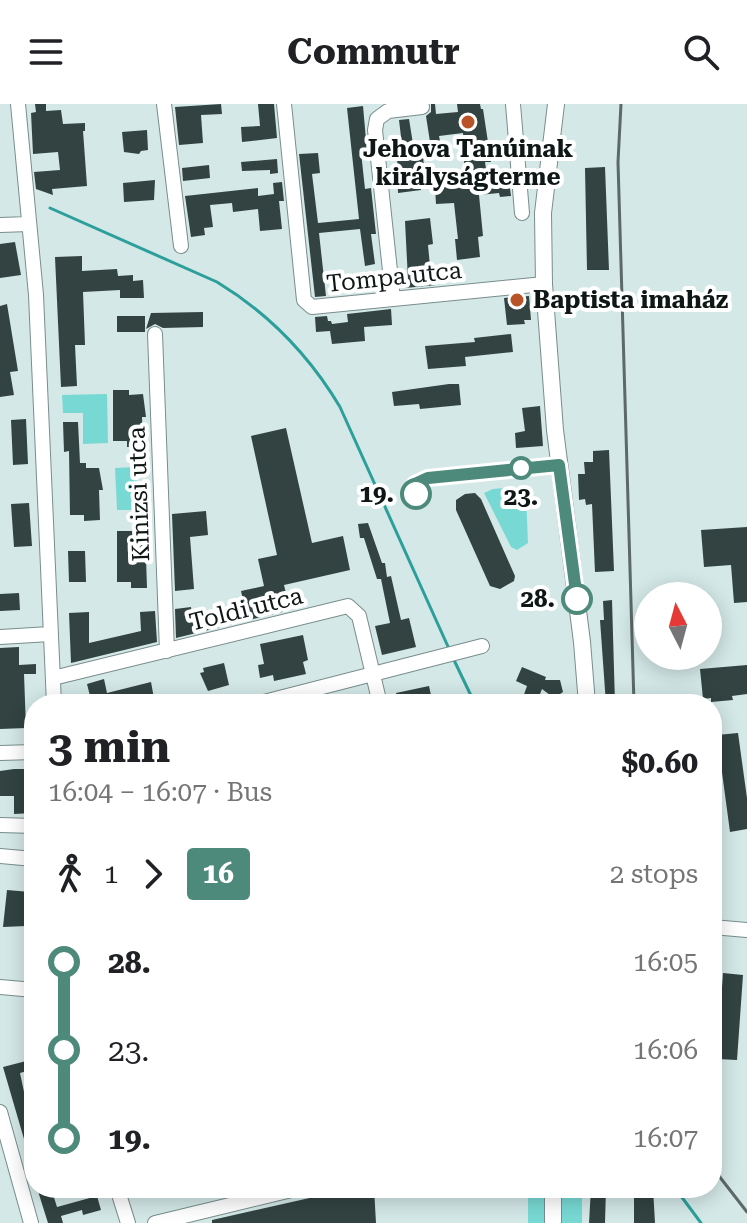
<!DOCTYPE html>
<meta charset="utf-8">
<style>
:root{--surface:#fff;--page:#f2f2f2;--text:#202124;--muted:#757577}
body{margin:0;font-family:"Roboto Serif",serif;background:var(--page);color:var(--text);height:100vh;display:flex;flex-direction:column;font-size:30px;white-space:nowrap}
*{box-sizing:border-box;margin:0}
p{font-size:26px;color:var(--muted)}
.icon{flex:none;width:44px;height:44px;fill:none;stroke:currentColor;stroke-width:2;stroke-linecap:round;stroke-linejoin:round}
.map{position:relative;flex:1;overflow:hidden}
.panel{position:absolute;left:24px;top:590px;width:698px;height:504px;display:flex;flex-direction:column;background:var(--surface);border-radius:32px;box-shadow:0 4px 20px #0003}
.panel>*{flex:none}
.badge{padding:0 16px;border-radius:6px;font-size:28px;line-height:52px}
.needle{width:52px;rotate:354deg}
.fabs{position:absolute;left:634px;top:478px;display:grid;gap:16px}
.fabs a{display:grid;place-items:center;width:88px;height:88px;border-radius:50%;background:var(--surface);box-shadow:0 4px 20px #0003;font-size:40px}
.map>.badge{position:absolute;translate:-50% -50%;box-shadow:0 0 0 4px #fff}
.legs{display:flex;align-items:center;gap:12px;height:88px;padding:0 24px;font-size:26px}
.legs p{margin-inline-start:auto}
.summary{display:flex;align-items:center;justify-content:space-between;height:136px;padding:0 24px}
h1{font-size:44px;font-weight:700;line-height:60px}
ul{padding:0 24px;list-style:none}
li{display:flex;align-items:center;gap:28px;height:88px;font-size:30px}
li i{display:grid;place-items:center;width:12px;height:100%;margin:0 10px;background:currentColor}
li i::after{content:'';width:20px;height:20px;margin:-10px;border:6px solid;border-radius:50%;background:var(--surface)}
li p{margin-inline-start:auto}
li:first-child i{background:linear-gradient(#0000 50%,currentColor 0)}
li:last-child i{background:linear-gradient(currentColor 50%,#0000 0)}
header{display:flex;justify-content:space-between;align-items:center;height:104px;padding:0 24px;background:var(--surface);font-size:36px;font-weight:700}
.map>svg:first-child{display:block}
.green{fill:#78d9d4}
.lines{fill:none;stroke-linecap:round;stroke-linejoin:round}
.stream{stroke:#2c9f9b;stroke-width:3}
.building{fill:#324342}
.minor-casing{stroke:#798d8c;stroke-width:16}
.major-casing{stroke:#798d8c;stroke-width:18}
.minor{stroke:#fff;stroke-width:14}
.major{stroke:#fff;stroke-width:16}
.rail{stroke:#5c6968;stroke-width:3}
.line-1-casing{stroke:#fff;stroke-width:18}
.line-1{stroke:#4d8a7c;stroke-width:12}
.poi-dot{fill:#b85227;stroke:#fff;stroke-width:3}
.stop-1-dot{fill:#fff;stroke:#4d8a7c;stroke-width:4}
.labels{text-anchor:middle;stroke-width:8;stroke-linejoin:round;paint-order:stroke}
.poi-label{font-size:24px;font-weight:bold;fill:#0f1716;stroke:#fff}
.street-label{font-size:24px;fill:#0f1716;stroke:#fff}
.stop-label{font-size:24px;font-weight:bold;fill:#0f1716;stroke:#fff;text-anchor:end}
</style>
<header><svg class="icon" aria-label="menu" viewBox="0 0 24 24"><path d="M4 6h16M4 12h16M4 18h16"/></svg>Commutr<svg class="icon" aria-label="search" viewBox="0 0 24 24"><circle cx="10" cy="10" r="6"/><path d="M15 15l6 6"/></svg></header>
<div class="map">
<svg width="747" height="1119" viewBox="0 0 747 1119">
<rect width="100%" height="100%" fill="#d3e8e7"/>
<!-- green -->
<path class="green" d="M107 290 108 339 83 340V309H63L62 291Z
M136 363 138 406H117L115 364Z
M516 383 524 384 526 390 528 439 517 446 511 443 484 389 493 385Z
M528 1084H582V1119H528Z"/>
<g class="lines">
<!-- stream -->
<path class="stream" d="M50 104 217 178C268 209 309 251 340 303L450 547
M453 554 475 600
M675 1084 701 1119"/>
</g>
<!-- building -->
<path class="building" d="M35 0H46V7L61 6 63 20 85 19V27H83L87 82 52 85 53 91 36 85 34 68 60 66 58 48 33 50 31 9 36 8Z
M221 0 222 10 201 11 203 39 179 41 175 3Z
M258 0H274L277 34 242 38 241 23 260 22Z
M431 0H435L436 10 458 8 457 0H480L481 5H483L491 58H485L488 79 509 77 511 92 500 93 499 89 479 91 483 132 478 133 480 153 457 156 455 135H458L454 99 436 100 435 83H465L463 29 439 32 442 47 423 50 424 65H419L421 86 398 89 397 42 402 41 399 16 409 15 413 40 430 38 426 12 431 8Z
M363 2 367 47 361 48 365 85 371 84 376 130H371L375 160 365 162 360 125 319 129 326 192 315 193 299 50 318 49 320 69 312 70 318 119 359 115 347 4Z
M147 26 148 46 141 47 139 50 124 48 122 28Z
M277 55 278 69 270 70V66L242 67 241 58Z
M209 61 210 74 183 77 182 64Z
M605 63 609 166H587L585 64Z
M155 76 154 96 124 98 123 79Z
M282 78 284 97H279L282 125 260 127 258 105 233 108 232 99 210 101 213 123 204 124 205 131 191 133 185 92 258 84V92L274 90 273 79Z
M430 114 433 140 428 141 431 173H435L436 181 405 184 404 176H408L405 117Z
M15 138 21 171 0 174V140Z
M82 152V167L117 165 118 172 133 171V177L143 176 144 194H120V186L83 188 85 241H75L77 282 61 283 55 153Z
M529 192 531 216H524L525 220 507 221 504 194Z
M7 200 18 267 10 268 14 291 0 293V202Z
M391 205 392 221 364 223 365 237 332 240 330 227 316 228 315 213 327 212 328 217H331L332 220 348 218 347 210Z
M203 208V223L163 224 155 220 146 225 151 209Z
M117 212H145V228H117Z
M511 230 513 248 465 253 466 262 428 265 425 242 475 238 474 234Z
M449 280H459L461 301 420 305 419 300 394 302 392 288Z
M113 286H129V291L143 290 146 313H142L143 343H127V337H113Z
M540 302 543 342 516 344 515 329 525 327 522 304Z
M26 315 28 360 13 361 11 316Z
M63 318H78L80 359H86V364H99L103 386H99L100 416 84 417V411H70L69 347 64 348Z
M286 324 312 439 343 432 350 466 284 481 290 506 176 534 175 505 191 503 192 513 244 500 241 487 264 482 258 455 277 451 251 332Z
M609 346 614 467 595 468 592 400 586 401 585 395 579 396 578 370H585L584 358H593V347Z
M475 389 481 395 515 472 514 477 500 485 490 482 456 406V396L465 390Z
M29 399 32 442 14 443 11 400Z
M206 407 208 431 190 433 194 485 175 487 172 410Z
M368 419 382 459H385L387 473 391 472 401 516 409 514 416 543 382 551 375 522 390 519 381 475H377L364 434H360L358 420Z
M747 423V498L734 499 731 461 704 463 701 426Z
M117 427H133V432L147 431 150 453 146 454 147 484H131V478H117Z
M68 447H85L86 478H69Z
M19 489 20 506 0 507V490Z
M612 496 615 600H606L600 516H604L603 497Z
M155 507 157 538 71 559 69 509 89 508V539L141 527 140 508Z
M303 531 308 556 303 558 306 570 274 577 273 571 260 574 258 561 264 560 260 540Z
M19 543V561L36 560V570H24L26 624 0 625V544Z
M224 559 229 581 208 587 200 569 204 568 203 564Z
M747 561V590L732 592 733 596 711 598V594L703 595 700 565Z
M522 563 546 573 545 576H560L563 588 554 594 542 585 536 600 522 596 527 582 516 577Z
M104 575 107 589 151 578 155 600H133L132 594 110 600H92L87 580Z
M429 582 433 600H398L396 589Z
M738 629 747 694V725L730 728 717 631Z
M14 665H32L33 709 14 710V692H0V667Z
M7 786 30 788 26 822 3 823Z
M723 869 743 871 737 956 717 955Z
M34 955V965L20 969 30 1016 34 1015V1059H31L3 963Z
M37 1084H51L57 1103 97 1092 101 1106 83 1111 82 1106 61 1112 63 1119H48Z
M354 1084H374L376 1119H212V1116Z
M591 1084H606L605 1119H589Z
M631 1084H653L655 1119H634V1092H631Z"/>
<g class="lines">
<!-- minor casing -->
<g class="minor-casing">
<path id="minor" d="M18 0 36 191 54 600
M164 0 181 142
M284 0 304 196 312 203 544 180
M513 0 522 109
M0 121 29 120
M393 195 375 26 377 15 388 7 422 3
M155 230 167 547
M0 533 50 530
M53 574 348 502 359 512 380 600
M256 600 482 542
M0 649 34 648
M0 721 34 722
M0 752 34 755
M712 823 747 826
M0 883 34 886
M0 1008 31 1119
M117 1084 128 1119
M155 1119 300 1084"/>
</g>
<!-- major casing -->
<g class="major-casing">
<path id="major" d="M556 0 543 109 544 180 555 326 582 538 587 600
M553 1119V1084"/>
</g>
<!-- minor -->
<use href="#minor" class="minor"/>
<!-- major -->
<use href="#major" class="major"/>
<!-- rail -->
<path class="rail" d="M621 0 618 58 634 600
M712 1063 747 1108"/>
</g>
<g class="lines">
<!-- line-1 casing -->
<g class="line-1-casing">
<path id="line-1" d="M416 390 415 380 428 374 559 361 577 495"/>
</g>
<!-- line-1 -->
<use href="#line-1" class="line-1"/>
</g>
<!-- markers -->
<g class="poi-dot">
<circle cx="468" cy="18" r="8"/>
<circle cx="517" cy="196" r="8"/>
</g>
<g class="stop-1-dot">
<circle cx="521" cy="364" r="10"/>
<circle cx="416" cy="390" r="14"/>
<circle cx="577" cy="495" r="14"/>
</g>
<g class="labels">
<!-- poi labels -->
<g class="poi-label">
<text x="468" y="53">Jehova Tanúinak<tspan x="468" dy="28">királyságterme</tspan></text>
<text x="533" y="204" text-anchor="start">Baptista imaház</text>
</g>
<!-- street labels -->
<g class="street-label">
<text transform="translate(394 173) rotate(-6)" y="8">Tompa utca</text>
<text transform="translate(139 390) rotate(-92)" y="8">Kinizsi utca</text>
<text transform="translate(246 505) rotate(-14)" y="8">Toldi utca</text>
</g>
<!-- stop labels -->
<g class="stop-label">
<text x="394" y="398">19.</text>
<text x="521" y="401" text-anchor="middle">23.</text>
<text x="555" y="503">28.</text>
</g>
</g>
</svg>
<div class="fabs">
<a><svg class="needle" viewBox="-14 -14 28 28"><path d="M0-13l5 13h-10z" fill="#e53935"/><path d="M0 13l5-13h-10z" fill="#757577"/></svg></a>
</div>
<section class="panel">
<div class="summary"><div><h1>3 min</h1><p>16:04 – 16:07 · Bus</p></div><b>$0.60</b></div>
<div class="legs"><svg class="icon" aria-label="walk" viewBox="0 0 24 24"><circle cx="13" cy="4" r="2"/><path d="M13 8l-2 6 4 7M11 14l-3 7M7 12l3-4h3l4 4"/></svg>1<svg class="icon" aria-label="forward" viewBox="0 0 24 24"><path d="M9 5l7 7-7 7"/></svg><b class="badge" style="background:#4d8a7c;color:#fff">16</b><p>2 stops</p></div>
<ul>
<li><i style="color:#4d8a7c"></i><b>28.</b><p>16:05</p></li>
<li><i style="color:#4d8a7c"></i><span>23.</span><p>16:06</p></li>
<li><i style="color:#4d8a7c"></i><b>19.</b><p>16:07</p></li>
</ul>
</section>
</div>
